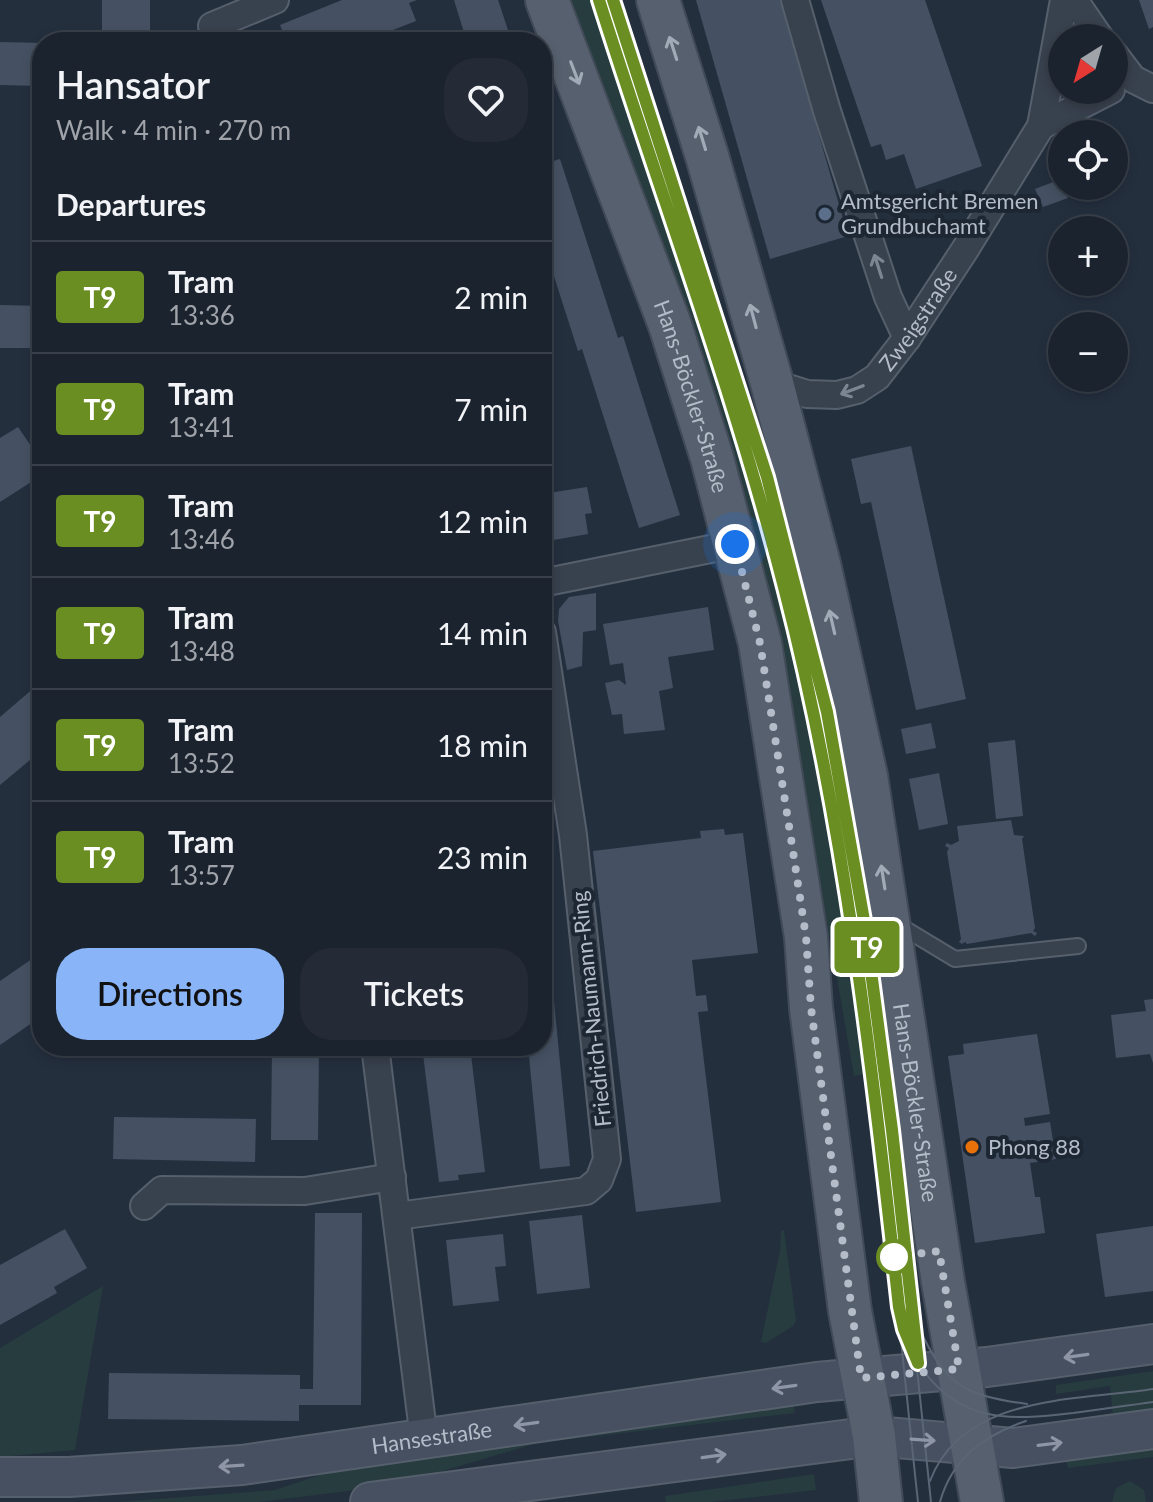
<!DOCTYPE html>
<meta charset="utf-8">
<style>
:root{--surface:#1b232e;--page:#242b36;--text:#f1f3f6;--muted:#a0a4aa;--line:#39404a;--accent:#8ab4f8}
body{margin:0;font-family:Lato,sans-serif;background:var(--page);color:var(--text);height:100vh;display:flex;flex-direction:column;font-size:30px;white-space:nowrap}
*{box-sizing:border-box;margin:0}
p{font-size:26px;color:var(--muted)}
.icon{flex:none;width:44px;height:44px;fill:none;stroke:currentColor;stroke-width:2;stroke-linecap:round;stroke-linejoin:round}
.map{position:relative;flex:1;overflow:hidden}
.details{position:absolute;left:32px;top:32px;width:520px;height:1024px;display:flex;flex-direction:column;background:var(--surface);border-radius:32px;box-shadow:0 4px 12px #0003,0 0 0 2px var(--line)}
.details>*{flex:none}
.badge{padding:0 16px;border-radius:6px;font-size:28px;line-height:52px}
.needle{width:52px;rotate:217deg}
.controls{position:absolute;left:1048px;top:24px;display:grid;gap:16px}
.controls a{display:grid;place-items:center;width:80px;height:80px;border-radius:50%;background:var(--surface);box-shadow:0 4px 12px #0003,0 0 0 2px var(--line);font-size:40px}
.you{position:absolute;width:40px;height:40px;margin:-20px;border:6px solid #fff;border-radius:50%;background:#1a73e8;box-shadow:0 0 0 12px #1a73e833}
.map>.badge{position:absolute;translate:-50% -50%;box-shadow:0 0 0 4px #fff}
h2{padding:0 24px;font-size:30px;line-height:72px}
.round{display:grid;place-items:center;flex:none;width:84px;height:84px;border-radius:32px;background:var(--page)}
.overview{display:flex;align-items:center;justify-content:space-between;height:136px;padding:0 24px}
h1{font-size:38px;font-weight:600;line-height:60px}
.primary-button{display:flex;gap:16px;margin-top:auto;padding:16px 24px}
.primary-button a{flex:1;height:92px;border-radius:32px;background:var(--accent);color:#111;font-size:32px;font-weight:600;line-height:92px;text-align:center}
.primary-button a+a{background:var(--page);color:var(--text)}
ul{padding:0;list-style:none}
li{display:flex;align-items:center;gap:24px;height:112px;padding:0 24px;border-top:2px solid var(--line)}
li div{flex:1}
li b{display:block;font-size:30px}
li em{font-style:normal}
li .badge{min-width:88px;font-weight:700;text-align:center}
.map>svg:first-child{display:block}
.green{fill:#263c3f}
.building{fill:#455162}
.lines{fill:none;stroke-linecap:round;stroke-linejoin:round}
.lane-casing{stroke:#565f6c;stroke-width:18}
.street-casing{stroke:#565f6c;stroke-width:30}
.secondary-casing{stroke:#565f6c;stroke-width:42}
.primary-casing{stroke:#414a57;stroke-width:46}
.lane{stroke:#38414e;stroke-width:14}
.street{stroke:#38414e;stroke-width:26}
.secondary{stroke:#465061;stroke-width:38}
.primary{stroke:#56606e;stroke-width:42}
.tram{stroke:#5a6575;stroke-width:2}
.oneway{stroke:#a1aab7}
.oneway2{stroke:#7c8592}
.oneway3{stroke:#8e96a5}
.line-casing{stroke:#fff;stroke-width:18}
.line{stroke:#6b8e23;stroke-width:12}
.walk{stroke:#b4bcc9;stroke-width:8;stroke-dasharray:0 14.4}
.service-dot{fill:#5c6f8a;stroke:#1d2633;stroke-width:3}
.food-dot{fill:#e8710a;stroke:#1d2633;stroke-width:3}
.stop-dot{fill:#fff;stroke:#6b8e23;stroke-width:4}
.labels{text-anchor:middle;stroke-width:8;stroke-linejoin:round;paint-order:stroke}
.poi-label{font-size:22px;fill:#b4bcc9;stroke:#1d2633;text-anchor:start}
.street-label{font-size:22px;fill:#b4bcc9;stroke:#1d2633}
</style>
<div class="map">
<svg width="1153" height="1502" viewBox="0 0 1153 1502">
<rect width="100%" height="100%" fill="#242f3e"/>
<!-- green -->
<path class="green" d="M562 0H592L717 377 780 590 801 682 835 867 867 1074 854 1076 797 748Z
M784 1230 796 1320 793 1326 766 1343 761 1342 780 1250 781 1231Z
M103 1286 75 1450 0 1457V1348Z
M777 1367 780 1374 593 1401 579 1395Z
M1153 1371V1420L1060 1423 1113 1415 1110 1386 1056 1394V1385Z
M793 1402 795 1413 537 1443 396 1485 259 1502H117L275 1490 332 1471 501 1443Z
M1153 1449V1457L1068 1468 1066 1459Z
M814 1474 816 1490 711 1502H666L665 1496Z
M1130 1481 1144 1490 1146 1502H1112L1116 1488Z"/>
<!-- building -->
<path class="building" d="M102 0H150V42H102Z
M342 0H417L409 3 416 21 362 42H287L280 25Z
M454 0H498L512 42H467Z
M696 0H780L848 236 770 259Z
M821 0H925L982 166 916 189 904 154 886 160 881 144 871 147Z
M1139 0H1153V27L1149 29Z
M0 42 42 43V86L0 85Z
M542 139 550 162 560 159 618 338 623 336 680 515 639 528 582 349 578 351 542 239Z
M1061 179 1068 198 1043 207 1035 189Z
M0 305 42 306V348H0Z
M18 427 42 462V475L0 502V438Z
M911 446 966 699 916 710 871 502 861 504 851 459Z
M587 487 592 513 585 514 588 534 542 542V494Z
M34 566H42V610H34Z
M596 593V630L583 632 582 666 567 670 558 621 559 609 569 597Z
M708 607 714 650 668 657 673 688 659 691 665 730 624 734 622 714 612 715 605 683 619 680 626 685 623 663 610 665 603 624Z
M35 687 42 696V750L0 785V717Z
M931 723 936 748 906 754 901 729Z
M1015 740 1023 816 996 819 988 743Z
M939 773 948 824 919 830 909 779Z
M1011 820 1014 835 1024 836 1022 839 1035 928 1033 931 1037 933 1035 936 1031 933 967 944 965 942 962 944 959 942 961 939 947 852 949 848 945 846 947 843 951 845 959 841 957 826Z
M724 829 725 835 743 833 758 953 692 960 696 996 706 995 708 1011 698 1012 721 1202 636 1212 593 851 701 838 700 831Z
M542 868H544L550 929H547L570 1166 540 1169 528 1046H542Z
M42 952V1016L0 1045V981Z
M1153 999V1063L1150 1054 1116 1058 1111 1015 1146 1011 1144 1000Z
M1037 1034 1050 1114 1024 1118 1025 1126 1050 1122 1056 1159 1030 1163 1035 1197H1040L1045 1233 975 1243 948 1056 964 1054 963 1044Z
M272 1046H319L318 1140H271Z
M422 1046H470L485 1172 458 1175 459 1180 439 1182Z
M114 1117 256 1119 255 1162 113 1159Z
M315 1213H362L361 1405H299V1421L108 1419 109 1373 300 1375V1389H313Z
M582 1215 590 1288 537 1294 529 1221Z
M1153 1226V1291L1105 1297 1096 1234Z
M65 1229 87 1268 54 1287 57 1293 0 1325V1265Z
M503 1234 506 1266 495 1267 499 1301 453 1306 446 1240Z"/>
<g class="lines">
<!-- lane casing -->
<g class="lane-casing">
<path id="lane" d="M897 924 955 959 1078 946"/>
</g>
<!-- street casing -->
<g class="street-casing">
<g id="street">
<path d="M795 0 827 111 888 297 907 338"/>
<path d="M1074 0 1100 38"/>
<path d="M212 26 275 0"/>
<path d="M1114 54 1133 79 1153 89"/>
<path d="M1041 126 1064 0"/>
<path id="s1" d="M772 383 807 394 837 395 857 390 877 377 907 338 966 248 1041 126 1111 90"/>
<path d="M542 583 735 544"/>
<path d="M375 1046 424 1439"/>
<path d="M144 1206 162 1190 305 1191 392 1177"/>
<path d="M397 1216 586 1191 599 1180 607 1159 573 835 542 632"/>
</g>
</g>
<!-- secondary casing -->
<g class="secondary-casing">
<g id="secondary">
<path id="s2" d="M0 1477H69L242 1465 817 1382 987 1367 1153 1344"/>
<path d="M370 1502 874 1436 1013 1448 1153 1429"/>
</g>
</g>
<!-- primary casing -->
<g class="primary-casing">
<g id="primary">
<path id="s3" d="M547 0 670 325 712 458 760 643 806 937 811 1008 850 1311 874 1436 881 1502"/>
<path id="s4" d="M658 0 707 156 772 383 819 564 866 776 943 1282 982 1502"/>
</g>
</g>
<!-- lane -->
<use href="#lane" class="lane"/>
<!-- street -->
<use href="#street" class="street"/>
<!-- secondary -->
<use href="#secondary" class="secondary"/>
<!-- primary -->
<use href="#primary" class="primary"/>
<!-- tram -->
<path class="tram" d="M600 0C675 236 760 469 813 712 870 972 889 1238 918 1502
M613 0 767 477 827 712 865 926 892 1130 931 1502
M918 1326C946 1386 963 1395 1027 1404
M918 1363C957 1423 1009 1421 1073 1413 1100 1409 1126 1406 1153 1402
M930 1481C963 1394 1076 1401 1153 1389
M940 1502C952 1458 985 1435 1026 1421"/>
</g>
<!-- one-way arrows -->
<defs><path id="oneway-shaft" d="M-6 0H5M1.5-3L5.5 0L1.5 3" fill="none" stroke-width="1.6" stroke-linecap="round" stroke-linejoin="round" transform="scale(2)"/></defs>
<g class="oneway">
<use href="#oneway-shaft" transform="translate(673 48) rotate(-108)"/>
<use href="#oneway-shaft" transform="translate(575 73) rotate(69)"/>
<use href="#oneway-shaft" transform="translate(702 138) rotate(-107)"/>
<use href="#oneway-shaft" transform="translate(753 316) rotate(-105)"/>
<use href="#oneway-shaft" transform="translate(832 622) rotate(-103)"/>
<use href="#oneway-shaft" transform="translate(883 877) rotate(-99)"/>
</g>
<g class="oneway2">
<use href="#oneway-shaft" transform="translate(878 266) rotate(-108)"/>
<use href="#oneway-shaft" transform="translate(852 390) rotate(159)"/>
</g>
<g class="oneway3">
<use href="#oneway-shaft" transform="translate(1076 1356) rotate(172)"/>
<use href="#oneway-shaft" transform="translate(784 1387) rotate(172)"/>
<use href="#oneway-shaft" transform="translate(526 1424) rotate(172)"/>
<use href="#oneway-shaft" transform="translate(923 1440) rotate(4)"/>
<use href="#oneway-shaft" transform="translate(1050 1444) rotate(-7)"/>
<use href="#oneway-shaft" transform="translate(714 1456) rotate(-8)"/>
<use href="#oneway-shaft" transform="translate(231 1466) rotate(176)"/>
</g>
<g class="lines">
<!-- line casing -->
<g class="line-casing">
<path id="line" d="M599 0C661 196 733 388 784 587 845 823 872 1065 899 1307L904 1329 918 1363 892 1130 865 926 827 712 767 477 613 0"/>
</g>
<!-- line -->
<use href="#line" class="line"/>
<!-- walk -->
<path class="walk" d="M735 544 760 643 792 845 806 937 811 1008 861 1378 959 1369 939 1251 894 1257"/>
</g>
<!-- markers -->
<circle class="service-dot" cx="825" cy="214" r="8"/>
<circle class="food-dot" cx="972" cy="1147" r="8"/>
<circle class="stop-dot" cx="894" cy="1257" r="16"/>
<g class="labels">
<!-- poi labels -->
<g class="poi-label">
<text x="841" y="209">Amtsgericht Bremen<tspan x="841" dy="25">Grundbuchamt</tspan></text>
<text x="988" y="1155">Phong 88</text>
</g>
<!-- street labels -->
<g class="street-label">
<text dy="8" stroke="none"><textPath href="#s1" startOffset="182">Zweigstraße</textPath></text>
<text dy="8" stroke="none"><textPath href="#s3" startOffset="422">Hans-Böckler-Straße</textPath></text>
<text transform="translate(591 1009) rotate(-96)" y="8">Friedrich-Naumann-Ring</text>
<text dy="8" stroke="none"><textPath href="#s4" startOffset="1134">Hans-Böckler-Straße</textPath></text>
<text dy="8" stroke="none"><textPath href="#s2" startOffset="434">Hansestraße</textPath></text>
</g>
</g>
</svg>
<div class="controls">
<a><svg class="needle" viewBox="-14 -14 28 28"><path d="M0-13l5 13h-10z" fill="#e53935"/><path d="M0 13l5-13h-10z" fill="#a0a4aa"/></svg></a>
<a><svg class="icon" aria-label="locate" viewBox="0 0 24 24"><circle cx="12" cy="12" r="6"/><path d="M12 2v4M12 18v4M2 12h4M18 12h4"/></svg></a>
<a>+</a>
<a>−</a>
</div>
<div class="you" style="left:735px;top:544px"></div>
<b class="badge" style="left:867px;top:947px;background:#6b8e23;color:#fff">T9</b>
<section class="details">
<div class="overview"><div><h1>Hansator</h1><p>Walk · 4 min · 270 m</p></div><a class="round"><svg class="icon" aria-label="heart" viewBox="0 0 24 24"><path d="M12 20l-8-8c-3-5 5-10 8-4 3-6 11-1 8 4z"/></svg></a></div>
<h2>Departures</h2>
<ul>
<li><span class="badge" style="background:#6b8e23;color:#fff">T9</span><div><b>Tram</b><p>13:36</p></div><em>2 min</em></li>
<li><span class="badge" style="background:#6b8e23;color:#fff">T9</span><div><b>Tram</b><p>13:41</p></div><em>7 min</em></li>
<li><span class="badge" style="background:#6b8e23;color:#fff">T9</span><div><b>Tram</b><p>13:46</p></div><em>12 min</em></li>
<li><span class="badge" style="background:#6b8e23;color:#fff">T9</span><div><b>Tram</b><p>13:48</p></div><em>14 min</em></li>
<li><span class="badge" style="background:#6b8e23;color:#fff">T9</span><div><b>Tram</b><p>13:52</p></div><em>18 min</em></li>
<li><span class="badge" style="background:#6b8e23;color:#fff">T9</span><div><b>Tram</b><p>13:57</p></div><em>23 min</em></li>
</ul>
<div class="primary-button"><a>Directions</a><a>Tickets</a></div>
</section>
</div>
